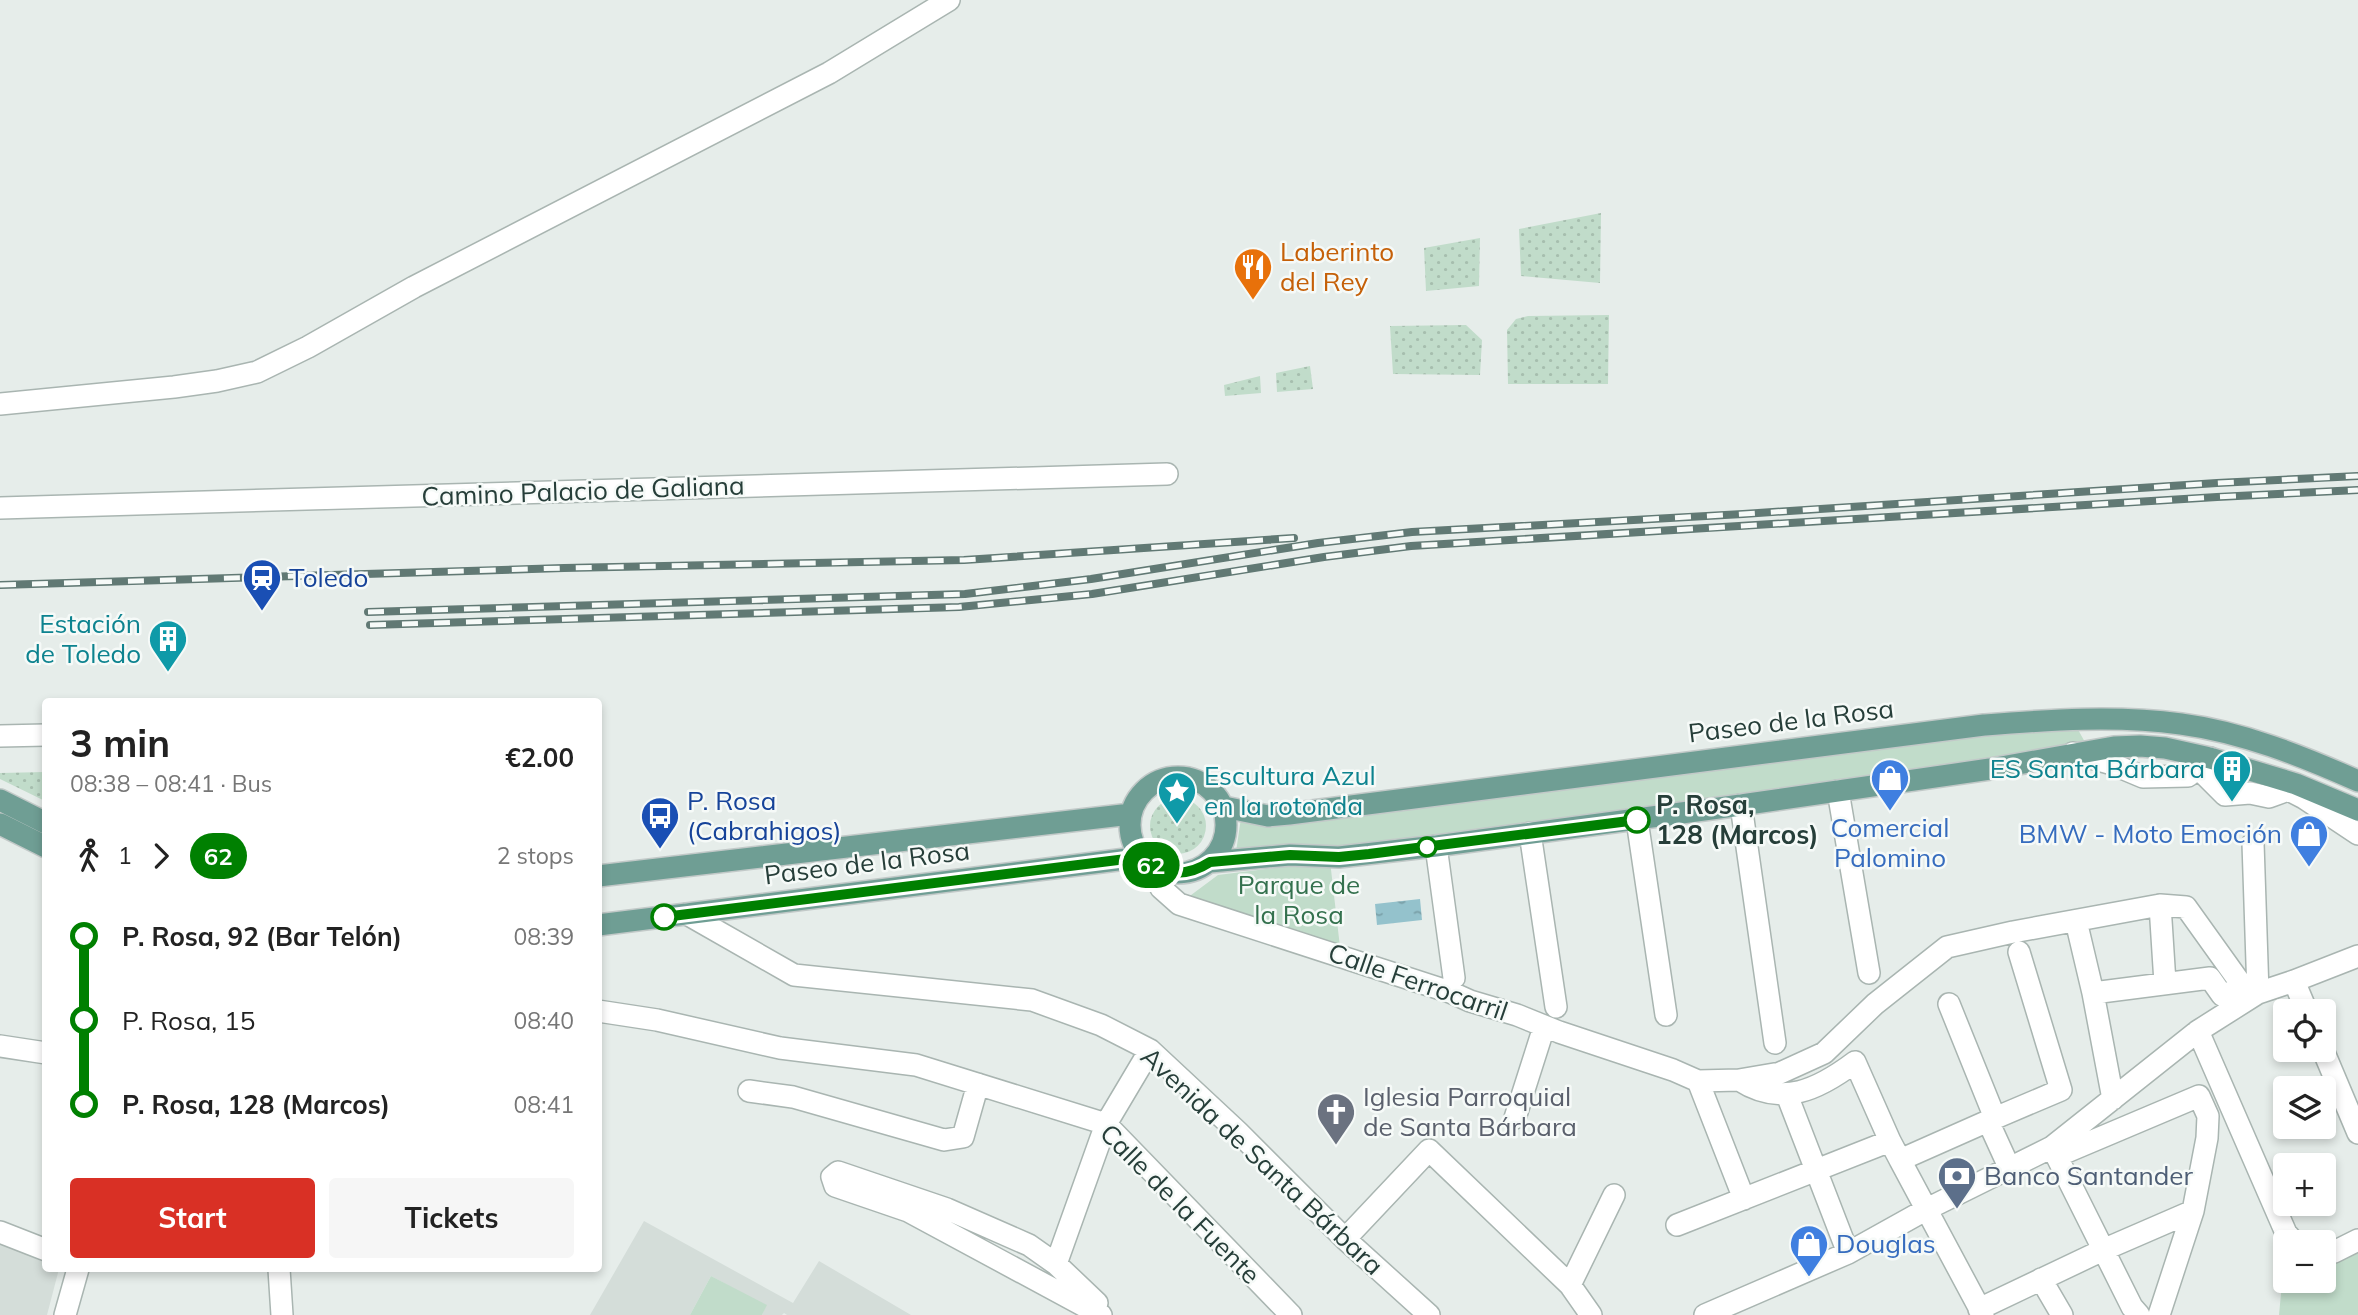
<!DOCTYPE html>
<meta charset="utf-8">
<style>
:root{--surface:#fff;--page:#f6f6f6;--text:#222;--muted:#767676;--accent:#d93025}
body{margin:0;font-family:Mulish,sans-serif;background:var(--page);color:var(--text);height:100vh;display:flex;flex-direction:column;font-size:26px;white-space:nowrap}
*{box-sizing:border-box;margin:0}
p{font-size:23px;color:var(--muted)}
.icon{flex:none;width:38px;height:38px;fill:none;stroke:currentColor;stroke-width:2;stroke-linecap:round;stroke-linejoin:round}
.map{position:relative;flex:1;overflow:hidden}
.sheet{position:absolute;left:42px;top:698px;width:560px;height:574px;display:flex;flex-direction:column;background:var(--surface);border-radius:7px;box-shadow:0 4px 10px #0003}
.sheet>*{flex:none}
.badge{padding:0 14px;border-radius:23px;font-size:24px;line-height:46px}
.buttons{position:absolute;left:2273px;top:999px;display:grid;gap:14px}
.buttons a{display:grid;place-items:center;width:63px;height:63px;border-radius:7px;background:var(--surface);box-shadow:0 4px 10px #0003;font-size:35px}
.map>.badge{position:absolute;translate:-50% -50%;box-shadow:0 0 0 4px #fff}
.legs{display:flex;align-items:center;gap:10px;height:77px;padding:0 28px;font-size:23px}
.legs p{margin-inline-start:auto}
.overview{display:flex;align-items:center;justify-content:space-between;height:119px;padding:0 28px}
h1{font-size:38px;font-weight:700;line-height:52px}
.button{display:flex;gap:14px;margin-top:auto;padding:14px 28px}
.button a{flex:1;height:80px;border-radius:7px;background:var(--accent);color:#fff;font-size:28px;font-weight:700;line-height:80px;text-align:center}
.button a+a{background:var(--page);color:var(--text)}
ul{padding:0 28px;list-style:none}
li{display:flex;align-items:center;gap:24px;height:84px;font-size:26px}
li i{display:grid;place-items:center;width:10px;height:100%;margin:0 9px;background:currentColor}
li i::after{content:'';width:18px;height:18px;margin:-9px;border:5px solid;border-radius:50%;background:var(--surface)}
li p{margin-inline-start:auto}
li:first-child i{background:linear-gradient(#0000 50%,currentColor 0)}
li:last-child i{background:linear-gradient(currentColor 50%,#0000 0)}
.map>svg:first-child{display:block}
.built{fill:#d4ddd9}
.grass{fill:url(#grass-dots)}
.park{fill:#c1dcca}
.water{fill:url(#water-ripples)}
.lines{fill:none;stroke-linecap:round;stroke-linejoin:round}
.minor-casing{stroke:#a9b5b1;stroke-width:24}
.major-casing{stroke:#c2c9c8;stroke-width:24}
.minor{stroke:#fff;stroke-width:21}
.major{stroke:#6f9e94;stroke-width:21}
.rail-casing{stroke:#617974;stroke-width:8}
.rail{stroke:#f6faf8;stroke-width:5;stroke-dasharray:16;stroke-linecap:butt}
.line-1-casing{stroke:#fff;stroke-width:16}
.line-1{stroke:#008001;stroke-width:10}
.stop-1-dot{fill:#fff;stroke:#008001;stroke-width:3.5}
.labels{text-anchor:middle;stroke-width:5;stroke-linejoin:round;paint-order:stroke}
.food-label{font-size:26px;fill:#c56008;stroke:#f6faf8;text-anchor:start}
.street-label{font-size:26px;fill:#263e39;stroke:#f6faf8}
.transit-label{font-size:26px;fill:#164399;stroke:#f6faf8;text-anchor:start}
.culture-label{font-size:26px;fill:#0d838f;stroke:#f6faf8;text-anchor:end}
.stop-label{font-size:26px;font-weight:bold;fill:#263e39;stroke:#f6faf8;text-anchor:start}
.shop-label{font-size:26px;fill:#366cbe;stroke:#f6faf8}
.park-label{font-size:26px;fill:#34714e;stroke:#f6faf8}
.worship-label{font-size:26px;fill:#5b616d;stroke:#f6faf8;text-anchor:start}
.service-label{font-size:26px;fill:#4e5e75;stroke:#f6faf8;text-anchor:start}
</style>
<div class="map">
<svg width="2358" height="1315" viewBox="0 0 2358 1315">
<defs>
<pattern id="grass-dots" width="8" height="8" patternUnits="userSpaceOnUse" patternTransform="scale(1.75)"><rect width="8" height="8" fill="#c1dcca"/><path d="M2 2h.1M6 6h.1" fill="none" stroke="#a6beae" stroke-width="1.8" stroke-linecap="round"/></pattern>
<pattern id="water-ripples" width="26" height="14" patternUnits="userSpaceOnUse" patternTransform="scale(1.75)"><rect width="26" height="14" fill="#94c2cc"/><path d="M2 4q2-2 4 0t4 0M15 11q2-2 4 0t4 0" fill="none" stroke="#799fa7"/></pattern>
</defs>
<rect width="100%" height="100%" fill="#e6edea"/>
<!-- built -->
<path class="built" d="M644 1221 793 1303 819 1261 911 1315H787L784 1313 782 1315H762L766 1306 711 1276 690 1315H590Z
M0 1242 45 1263 46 1269H59L47 1315H0Z"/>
<!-- grass -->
<path class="grass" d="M1601 213 1600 283 1521 276 1519 229Z
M1480 238 1479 286 1426 291 1424 248Z
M1609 315 1608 384H1508L1507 330 1516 319 1528 316Z
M1466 325 1482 340 1480 375 1393 374 1390 326Z
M1310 366 1313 389 1277 392 1276 373Z
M1260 376 1261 393 1225 396 1224 385Z
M45 772V801L0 779V773Z
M1150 826a28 28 0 1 1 56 0a28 28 0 1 1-56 0Z"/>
<!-- park -->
<path class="park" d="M2076 726 2086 744 1722 800 1362 845 1236 852 1241 818 1888 741Z
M1330 861 1340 947 1179 904 1218 875Z
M2285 1251 2286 1281H2324V1266L2358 1252V1315H2279Z
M711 1276 767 1305 762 1315H690Z"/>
<!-- water -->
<path class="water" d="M1420 899 1422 920 1377 925 1375 904Z"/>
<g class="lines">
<!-- minor casing -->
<g class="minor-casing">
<path id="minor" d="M0 404 174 387 217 381 257 372 308 347 414 287 829 73 949 0
M0 508 1167 474
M0 736 46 735
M2073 753 2112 764 2143 777 2188 776 2210 758
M2189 759 2225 795 2250 793 2269 797 2288 790
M2281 786 2304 798 2358 834
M1838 791 1869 973
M1741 805 1775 1043
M1637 820 1666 1015
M1530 833 1556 1007
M1436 846 1454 978
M1149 864 1161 888 1179 904 1450 992 1470 1001 1517 1015 1559 1032 1673 1070 1698 1081 1739 1080 1780 1073 1824 1053 1875 1004 1947 947 2013 932 2160 905 2186 907 2244 988
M2160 905 2165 983
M687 914 794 975 1032 1000 1101 1025 1150 1050 1238 1132 1345 1239 1429 1315
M2076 921 2093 993 2113 1099
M2294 981 2307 1012
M2093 993 2210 978 2222 995 2244 988 2258 993 2253 843
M1949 1004 1995 1118
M598 1011 657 1020 780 1048 916 1065 1106 1124 1291 1315
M2198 1031 2286 1233 2294 1242
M0 1046 46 1053
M2323 1050 2358 1133
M1739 1080C1782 1108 1819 1089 1855 1062L1890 1141
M1698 1081 1744 1199
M749 1091 793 1097 944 1140 963 1137 978 1084
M1787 1095 1848 1253
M1515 1118 1544 1027
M1988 1121 2061 1090 2019 952
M2052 1147 2132 1307 2139 1315
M2057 1156 2199 1096 2208 1116 2207 1138 2193 1211 2159 1315
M1677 1225 1890 1141 1900 1160
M0 1232 46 1250
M1345 1239 1429 1150 1570 1285 1591 1315
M2324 1253 2334 1252 2358 1240
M1056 1264 1029 1245 947 1209 838 1172 832 1177 835 1186 908 1211 1101 1315
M279 1269 282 1315
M2041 1279 2062 1315
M1570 1285 1614 1195
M1097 1303 1056 1264 1106 1124 1150 1050
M1979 1309 2103 1250 2193 1211
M65 1315 78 1269
M1705 1315 1848 1253 1927 1209 2052 1147 2198 1031 2258 993 2294 981 2358 956
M1983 1315 1900 1160 1988 1121 2009 1167"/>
</g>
<!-- major casing -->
<g class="major-casing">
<path id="major" d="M1130 825a48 48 0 1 1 96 0a48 48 0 1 1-96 0Z
M0 800 46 823
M1224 807 1268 816 1289 814 1984 725C2050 720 2115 715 2181 724 2242 732 2302 756 2358 781
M0 824 46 847
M1210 862 1290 855 1339 857 1436 846 1741 805 1990 769 2114 747 2140 746 2165 748 2210 758 2296 784 2358 810
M598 876 1131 814
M598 925 1142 857"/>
</g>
<!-- minor -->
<use href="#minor" class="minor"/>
<!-- major -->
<use href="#major" class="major"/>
<!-- rail casing -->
<g class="rail-casing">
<path id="rail" d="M0 585 564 568 964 560 1294 538
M368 612 965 594 1091 579 1318 543 1412 532 1743 514 2217 483 2358 476
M370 625 959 607 1092 594 1324 557 1411 546 2217 497 2358 490"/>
</g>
<!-- rail -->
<use href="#rail" class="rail"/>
</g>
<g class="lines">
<!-- line-1 casing -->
<g class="line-1-casing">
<path id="line-1" d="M664 917 1142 857C1162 877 1187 877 1210 862L1290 855 1339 857 1369 854 1637 820"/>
</g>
<!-- line-1 -->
<use href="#line-1" class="line-1"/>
</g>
<!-- icons -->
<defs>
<g id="restaurant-pin" transform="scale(2.0125)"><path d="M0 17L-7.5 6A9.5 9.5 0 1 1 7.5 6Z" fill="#e8710a" stroke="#f6faf8"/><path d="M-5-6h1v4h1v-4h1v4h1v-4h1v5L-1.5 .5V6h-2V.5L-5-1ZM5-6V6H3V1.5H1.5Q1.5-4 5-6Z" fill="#fff"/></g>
<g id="station-pin" transform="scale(2.0125)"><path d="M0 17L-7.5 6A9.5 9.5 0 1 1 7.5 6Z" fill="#1a4fb4" stroke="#f6faf8"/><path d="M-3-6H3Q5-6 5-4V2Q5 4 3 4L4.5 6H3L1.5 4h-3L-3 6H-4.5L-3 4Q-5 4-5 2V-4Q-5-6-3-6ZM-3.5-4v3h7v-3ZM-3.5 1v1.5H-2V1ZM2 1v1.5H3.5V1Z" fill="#fff"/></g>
<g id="building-pin" transform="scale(2.0125)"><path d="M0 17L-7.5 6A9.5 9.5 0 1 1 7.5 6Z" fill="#0f9aa8" stroke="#f6faf8"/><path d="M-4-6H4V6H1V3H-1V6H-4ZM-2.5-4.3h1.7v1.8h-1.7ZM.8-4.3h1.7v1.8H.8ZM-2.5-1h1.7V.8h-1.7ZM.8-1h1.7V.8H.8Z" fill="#fff"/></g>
<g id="shop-pin" transform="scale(2.0125)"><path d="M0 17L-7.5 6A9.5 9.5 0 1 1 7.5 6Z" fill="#3f7fe0" stroke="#f6faf8"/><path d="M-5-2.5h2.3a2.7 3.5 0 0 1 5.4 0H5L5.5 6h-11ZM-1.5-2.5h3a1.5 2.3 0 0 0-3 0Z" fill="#fff"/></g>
<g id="sight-pin" transform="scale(2.0125)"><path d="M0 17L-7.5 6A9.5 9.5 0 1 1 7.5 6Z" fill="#0f9aa8" stroke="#f6faf8"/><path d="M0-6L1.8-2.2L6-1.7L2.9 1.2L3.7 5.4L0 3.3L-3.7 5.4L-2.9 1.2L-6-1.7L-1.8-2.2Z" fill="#fff"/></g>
<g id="bus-pin" transform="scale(2.0125)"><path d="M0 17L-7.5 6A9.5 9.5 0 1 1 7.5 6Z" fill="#1a4fb4" stroke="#f6faf8"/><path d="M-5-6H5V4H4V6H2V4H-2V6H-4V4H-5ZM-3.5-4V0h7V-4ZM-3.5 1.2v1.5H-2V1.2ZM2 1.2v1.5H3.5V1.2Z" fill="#fff"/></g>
<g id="church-pin" transform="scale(2.0125)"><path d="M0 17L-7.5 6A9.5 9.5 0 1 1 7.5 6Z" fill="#6b7280" stroke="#f6faf8"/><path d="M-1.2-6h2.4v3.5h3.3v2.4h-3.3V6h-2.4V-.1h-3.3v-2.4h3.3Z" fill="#fff"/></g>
<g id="bank-pin" transform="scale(2.0125)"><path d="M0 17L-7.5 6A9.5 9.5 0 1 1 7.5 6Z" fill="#5c6f8a" stroke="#f6faf8"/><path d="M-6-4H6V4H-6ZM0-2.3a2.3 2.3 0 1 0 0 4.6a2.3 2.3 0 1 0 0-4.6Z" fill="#fff"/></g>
</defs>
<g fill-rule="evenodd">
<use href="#restaurant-pin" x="1253" y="267"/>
<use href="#station-pin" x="262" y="578"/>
<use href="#building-pin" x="168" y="639"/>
<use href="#building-pin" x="2232" y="769"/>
<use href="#shop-pin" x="1890" y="778"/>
<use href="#sight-pin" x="1177" y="791"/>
<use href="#bus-pin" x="660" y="816"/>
<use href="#shop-pin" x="2309" y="834"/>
<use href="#church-pin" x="1336" y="1112"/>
<use href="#bank-pin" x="1957" y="1176"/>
<use href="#shop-pin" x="1809" y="1244"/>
</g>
<!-- markers -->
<g class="stop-1-dot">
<circle cx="1637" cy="820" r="12"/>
<circle cx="1427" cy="847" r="9"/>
<circle cx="664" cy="917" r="12"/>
</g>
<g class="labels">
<!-- food labels -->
<g class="food-label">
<text x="1280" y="261">Laberinto<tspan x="1280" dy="30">del Rey</tspan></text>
</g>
<!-- street labels -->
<g class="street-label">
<text transform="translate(583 491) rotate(-2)" y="9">Camino Palacio de Galiana</text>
<text transform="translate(1791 721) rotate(-7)" y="9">Paseo de la Rosa</text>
<text transform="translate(867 863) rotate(-7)" y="9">Paseo de la Rosa</text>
<text transform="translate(1418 982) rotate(19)" y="9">Calle Ferrocarril</text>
<text transform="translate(1262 1161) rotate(43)" y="9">Avenida de Santa Bárbara</text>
<text transform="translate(1180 1204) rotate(45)" y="9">Calle de la Fuente</text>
</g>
<!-- transit labels -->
<g class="transit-label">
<text x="289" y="587">Toledo</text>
<text x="687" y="810">P. Rosa<tspan x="687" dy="30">(Cabrahigos)</tspan></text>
</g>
<!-- culture labels -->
<g class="culture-label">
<text x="141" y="633">Estación<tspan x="141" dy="30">de Toledo</tspan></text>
<text x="2205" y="778">ES Santa Bárbara</text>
<text x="1204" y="785" text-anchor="start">Escultura Azul<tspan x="1204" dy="30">en la rotonda</tspan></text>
</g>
<!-- stop labels -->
<g class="stop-label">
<text x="1656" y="814">P. Rosa,<tspan x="1656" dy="30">128 (Marcos)</tspan></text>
</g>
<!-- shop labels -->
<g class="shop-label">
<text x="1890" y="837">Comercial<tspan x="1890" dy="30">Palomino</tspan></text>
<text x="2282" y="843" text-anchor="end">BMW - Moto Emoción</text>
<text x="1836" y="1253" text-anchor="start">Douglas</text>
</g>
<!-- park labels -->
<g class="park-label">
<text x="1299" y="894">Parque de<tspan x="1299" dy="30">la Rosa</tspan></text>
</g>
<!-- worship labels -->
<g class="worship-label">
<text x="1363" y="1106">Iglesia Parroquial<tspan x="1363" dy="30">de Santa Bárbara</tspan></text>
</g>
<!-- service labels -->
<g class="service-label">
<text x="1984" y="1185">Banco Santander</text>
</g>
</g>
</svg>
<div class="buttons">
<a><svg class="icon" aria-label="locate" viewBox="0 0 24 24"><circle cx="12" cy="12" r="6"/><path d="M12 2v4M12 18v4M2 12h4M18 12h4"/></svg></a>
<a><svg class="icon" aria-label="layers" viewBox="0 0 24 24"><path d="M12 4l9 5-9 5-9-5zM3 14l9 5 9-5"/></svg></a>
<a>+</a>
<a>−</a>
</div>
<b class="badge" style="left:1151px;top:865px;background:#008001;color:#fff">62</b>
<section class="sheet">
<div class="overview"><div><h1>3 min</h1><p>08:38 – 08:41 · Bus</p></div><b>€2.00</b></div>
<div class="legs"><svg class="icon" aria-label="walk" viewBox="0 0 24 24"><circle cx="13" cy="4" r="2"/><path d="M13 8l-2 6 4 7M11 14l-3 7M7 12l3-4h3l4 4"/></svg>1<svg class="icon" aria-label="forward" viewBox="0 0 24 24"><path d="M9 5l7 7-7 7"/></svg><b class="badge" style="background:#008001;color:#fff">62</b><p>2 stops</p></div>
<ul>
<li><i style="color:#008001"></i><b>P. Rosa, 92 (Bar Telón)</b><p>08:39</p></li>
<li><i style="color:#008001"></i><span>P. Rosa, 15</span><p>08:40</p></li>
<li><i style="color:#008001"></i><b>P. Rosa, 128 (Marcos)</b><p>08:41</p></li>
</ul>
<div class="button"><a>Start</a><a>Tickets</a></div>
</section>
</div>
